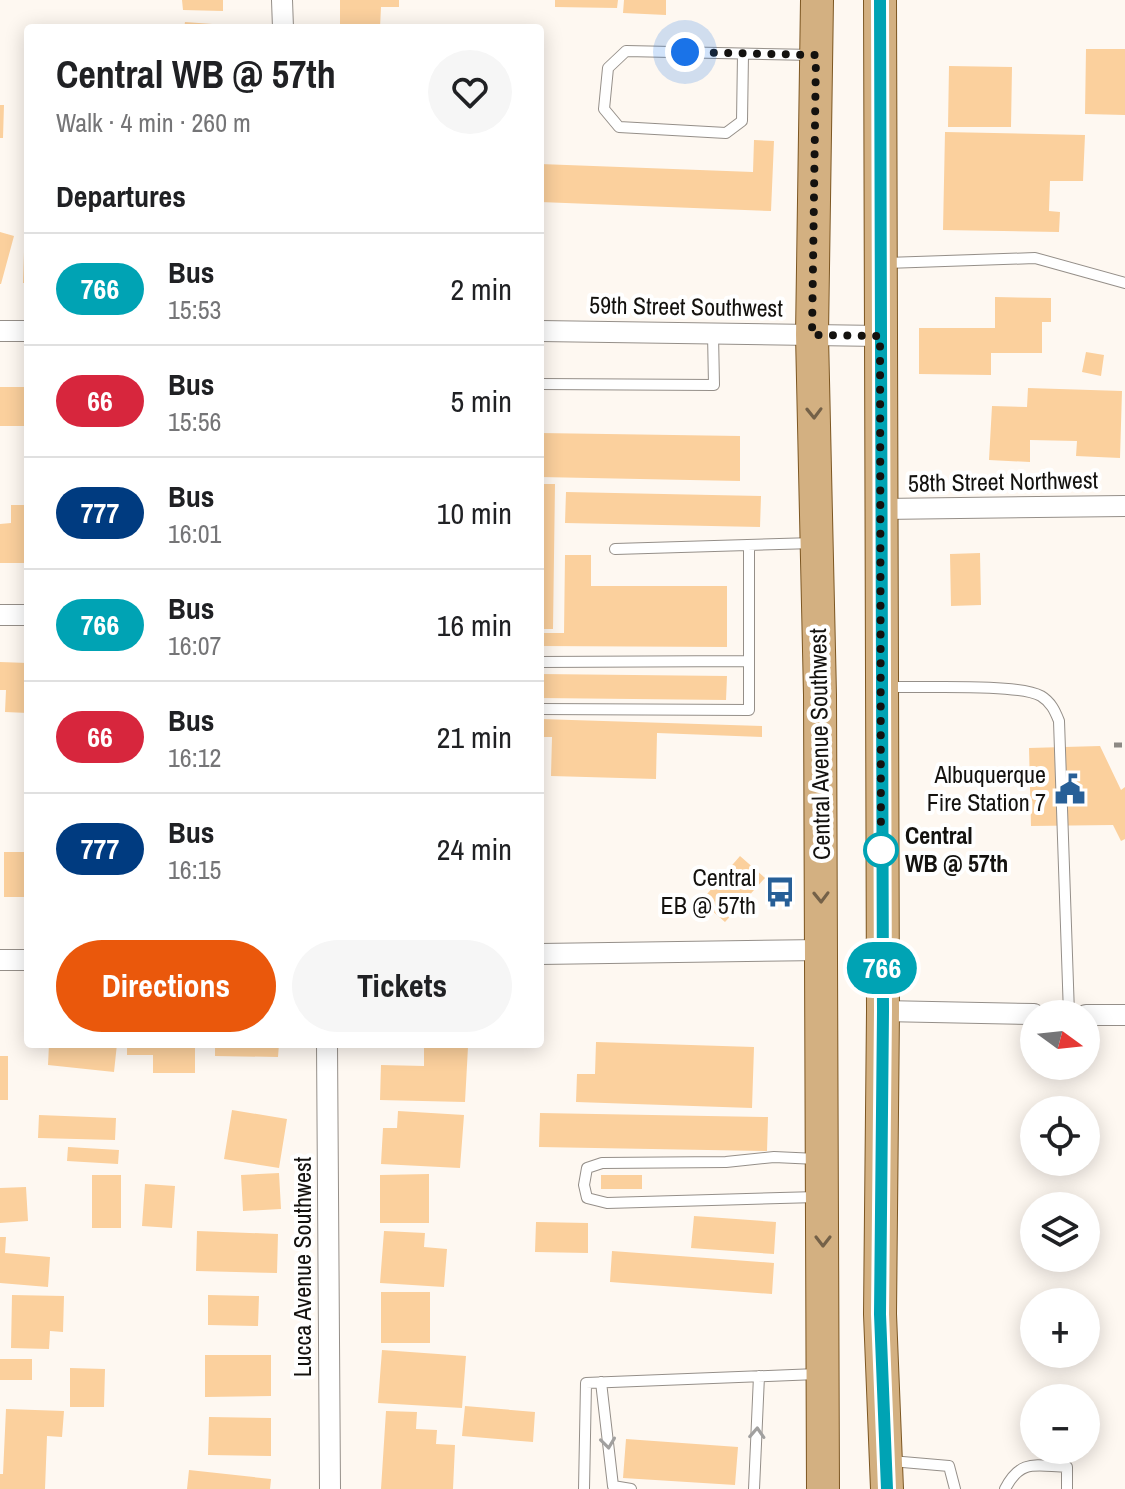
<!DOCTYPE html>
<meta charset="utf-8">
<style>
:root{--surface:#fff;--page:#f6f6f6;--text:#202124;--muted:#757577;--line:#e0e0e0;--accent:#ea580c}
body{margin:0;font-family:"Archivo Narrow",sans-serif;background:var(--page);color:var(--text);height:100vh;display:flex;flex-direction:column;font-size:30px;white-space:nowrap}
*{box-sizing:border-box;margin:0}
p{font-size:26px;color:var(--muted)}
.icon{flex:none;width:44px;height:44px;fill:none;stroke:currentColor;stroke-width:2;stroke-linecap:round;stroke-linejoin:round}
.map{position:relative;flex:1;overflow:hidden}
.sheet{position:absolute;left:24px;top:24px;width:520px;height:1024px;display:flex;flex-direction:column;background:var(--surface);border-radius:8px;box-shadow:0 4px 20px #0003}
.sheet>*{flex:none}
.badge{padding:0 16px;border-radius:26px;font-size:28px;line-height:52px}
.needle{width:52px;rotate:105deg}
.fabs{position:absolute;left:1020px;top:1000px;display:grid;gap:16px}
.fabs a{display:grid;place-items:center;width:80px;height:80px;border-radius:50%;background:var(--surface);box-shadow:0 4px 20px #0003;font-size:40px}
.you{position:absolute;width:40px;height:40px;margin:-20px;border:6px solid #fff;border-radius:50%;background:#1a73e8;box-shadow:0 0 0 12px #1a73e833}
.map>.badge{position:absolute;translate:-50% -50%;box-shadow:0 0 0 4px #fff}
h2{padding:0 32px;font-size:30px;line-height:72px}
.round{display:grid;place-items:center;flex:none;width:84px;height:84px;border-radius:42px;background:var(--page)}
.head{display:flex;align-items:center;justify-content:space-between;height:136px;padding:0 32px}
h1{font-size:38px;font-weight:700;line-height:60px}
.primary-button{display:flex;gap:16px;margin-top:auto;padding:16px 32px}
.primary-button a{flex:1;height:92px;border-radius:48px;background:var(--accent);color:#fff;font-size:32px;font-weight:700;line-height:92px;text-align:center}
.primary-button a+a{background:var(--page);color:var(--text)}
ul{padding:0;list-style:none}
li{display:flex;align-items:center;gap:24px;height:112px;padding:0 32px;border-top:2px solid var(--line)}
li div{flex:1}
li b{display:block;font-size:30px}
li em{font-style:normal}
li .badge{min-width:88px;font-weight:700;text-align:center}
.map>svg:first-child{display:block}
.building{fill:#fbd09d}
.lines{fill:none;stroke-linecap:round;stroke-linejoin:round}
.service-casing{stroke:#958f89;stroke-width:12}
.minor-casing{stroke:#958f89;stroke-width:22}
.primary-casing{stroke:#7d5722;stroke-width:34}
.path{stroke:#8d8984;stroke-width:5;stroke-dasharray:8 4;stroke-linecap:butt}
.service{stroke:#fff;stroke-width:10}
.minor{stroke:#fff;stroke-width:20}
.primary{stroke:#d3b081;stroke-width:32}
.oneway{stroke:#746148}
.oneway2{stroke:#a1a09f}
.line-casing{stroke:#fff;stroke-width:18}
.line{stroke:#00a3b4;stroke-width:12}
.walk{stroke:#14120f;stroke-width:8;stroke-dasharray:0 14.4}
.stop-dot{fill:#fff;stroke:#00a3b4;stroke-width:4}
.labels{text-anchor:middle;stroke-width:8;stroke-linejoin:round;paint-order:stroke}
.street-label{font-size:24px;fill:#14120f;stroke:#fff}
.poi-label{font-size:24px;fill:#14120f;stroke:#fff;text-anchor:end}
.stop-label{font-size:24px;font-weight:bold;fill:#14120f;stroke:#fff;text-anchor:start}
</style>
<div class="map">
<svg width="1125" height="1489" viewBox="0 0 1125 1489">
<rect width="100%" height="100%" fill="#fef8f1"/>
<!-- building -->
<path class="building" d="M182 0H223V11L183 10Z
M340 0H399V7H381L380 28H340Z
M555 0H618L617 8 555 7Z
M624 0H666V15L623 13Z
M185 22 226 25V28H184Z
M1086 49H1125V115L1085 114Z
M949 66 1012 67 1011 127H948Z
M0 105H4L3 138H0Z
M945 132 1085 135 1083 181H1050L1049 211 1060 212 1059 232 943 230Z
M754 140 774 141 771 211 540 202V164L753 172Z
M25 222H28V283H23Z
M0 232 14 236 1 284H0Z
M995 297 1051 298V322H1042V353H991V375L919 374V328H995Z
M1086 352 1104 355 1101 376 1082 372Z
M0 387H28V426H0Z
M1028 388 1122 391 1120 458 1076 456 1077 441 1030 440V462L989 460 992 406 1027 407Z
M540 433 740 436V481L540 477Z
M540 484H555L553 629H540Z
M566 492 761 496 760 527 565 523Z
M11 505H28V563H0V524L11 523Z
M980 553 981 605 951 606 950 554Z
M565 555H591V586H727V647L540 646V633H564Z
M0 662 28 663V713L5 712 6 690H0Z
M540 674 727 676 726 700 540 698Z
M540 719 762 726V737L657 733 656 779 551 776 552 737H540Z
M1100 746 1121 790 1125 787V839L1121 841 1113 825 1031 826 1029 748Z
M4 852H28V897H4Z
M740 856 765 878 725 922 701 901Z
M596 1042 754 1047 752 1108 576 1102 577 1074H595Z
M49 1044H117L114 1072 48 1065Z
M127 1044H195V1073H153V1055H127Z
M215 1044H279L278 1057 215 1056Z
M424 1045 468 1047 465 1102 380 1100 381 1065 424 1066Z
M0 1056H8V1100H0Z
M232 1110 287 1119 279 1168 224 1159Z
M398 1111 464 1115 460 1168 381 1164 383 1128H397Z
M540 1113 768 1117 767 1151 539 1147Z
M39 1115 116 1118 115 1140 38 1138Z
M68 1147 119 1150 118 1164 67 1161Z
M279 1173 281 1209 243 1211 241 1175Z
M429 1174V1223H380V1175Z
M92 1175H121V1228H92Z
M601 1175H642V1189H601Z
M145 1184 175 1186 172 1228 142 1226Z
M26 1187 28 1221 0 1223V1188Z
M694 1216 776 1222 774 1254 691 1248Z
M536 1222 588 1223V1253L535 1252Z
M197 1231 278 1234 277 1273 196 1271Z
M384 1231 425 1233 424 1247 447 1249 444 1287 380 1283Z
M0 1237H6L5 1253 50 1257 48 1287 0 1283Z
M612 1251 774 1263 772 1294 610 1282Z
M381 1292H430V1343H381Z
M12 1295 64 1296 63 1332 50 1331 49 1349 11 1348Z
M208 1295 259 1296 258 1326 208 1325Z
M382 1350 466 1356 462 1408 378 1403Z
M205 1355H271V1396L205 1397Z
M0 1359H32V1380H0Z
M70 1368 105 1369 104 1407H70Z
M465 1406 535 1412 533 1442 462 1436Z
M6 1409 64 1411 62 1437 47 1436 45 1489H0V1474H3Z
M386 1411 417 1412 416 1429 437 1430 436 1444 455 1445 453 1489H381Z
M209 1417 271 1418V1456L208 1455Z
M626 1439 738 1447 735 1485 623 1478Z
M189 1470 271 1479 270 1489H187Z"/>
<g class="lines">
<!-- service casing -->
<g class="service-casing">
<path id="service" d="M743 54 742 121 726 133 619 127 604 109 608 68 626 51 814 55
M886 263 1035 258 1125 283
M540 384 714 385 713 334
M615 549 814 543
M540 662 749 661
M887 687C919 688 1018 683 1041 696 1051 702 1055 711 1059 721L1069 1014
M540 709 749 710V545
M817 1159 774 1157 726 1162 602 1163 587 1168 584 1185 587 1198 607 1203 817 1197
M601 1382 613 1486 631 1489
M891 1461 949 1466 955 1489
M584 1489 586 1383 817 1374
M754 1489 759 1376
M1005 1489C1021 1458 1036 1466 1067 1467V1489"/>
</g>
<!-- minor casing -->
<g class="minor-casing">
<path id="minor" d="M282 0 283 28
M0 331H28
M540 331 880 336
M882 509 1125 506
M0 615H28
M540 954 822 950
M0 960H28
M883 1011 1034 1014
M1086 1015H1125
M327 1044 330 1489"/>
</g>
<!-- primary casing -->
<g class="primary-casing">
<path id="primary" d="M817 0 812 335 820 695 823 1489
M880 0 883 1011 880 1314 887 1489"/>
</g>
<!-- path -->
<path class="path" d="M1114 745H1125"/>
<!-- service -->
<use href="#service" class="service"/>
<!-- minor -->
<use href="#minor" class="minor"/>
<!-- primary -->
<use href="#primary" class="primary"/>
</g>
<!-- one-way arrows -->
<defs><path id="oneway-chevron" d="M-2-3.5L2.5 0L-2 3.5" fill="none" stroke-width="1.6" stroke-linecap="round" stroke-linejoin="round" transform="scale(2)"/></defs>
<g class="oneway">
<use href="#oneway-chevron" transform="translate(814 413) rotate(89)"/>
<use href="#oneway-chevron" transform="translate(821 897) rotate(89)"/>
<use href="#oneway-chevron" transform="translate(823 1241) rotate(90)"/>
</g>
<g class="oneway2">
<use href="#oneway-chevron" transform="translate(757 1433) rotate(-87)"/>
<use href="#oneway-chevron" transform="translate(608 1443) rotate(83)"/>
</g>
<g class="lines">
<!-- line casing -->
<g class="line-casing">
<path id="line" d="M880 0 883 1011 880 1314 887 1489"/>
</g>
<!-- line -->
<use href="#line" class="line"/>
<!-- walk -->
<path class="walk" d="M685 52 816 55 812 335 880 336 881 863V850"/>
</g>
<!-- icons -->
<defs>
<g id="civic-bare" transform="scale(2.4)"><path d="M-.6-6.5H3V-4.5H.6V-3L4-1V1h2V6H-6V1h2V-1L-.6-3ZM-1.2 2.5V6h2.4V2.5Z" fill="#275f97" stroke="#fff" stroke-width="2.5" paint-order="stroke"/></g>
<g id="bus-bare" transform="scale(2.4)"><path d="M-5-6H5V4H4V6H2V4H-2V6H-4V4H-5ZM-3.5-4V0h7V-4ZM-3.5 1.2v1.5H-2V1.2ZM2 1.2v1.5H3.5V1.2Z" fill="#275f97" stroke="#fff" stroke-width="2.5" paint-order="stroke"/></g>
</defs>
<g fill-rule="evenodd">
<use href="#civic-bare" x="1070" y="789"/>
<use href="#bus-bare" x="780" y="892"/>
</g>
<!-- markers -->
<circle class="stop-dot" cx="881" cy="850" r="16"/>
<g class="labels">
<!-- street labels -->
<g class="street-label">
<text transform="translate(686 307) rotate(1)" y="8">59th Street Southwest</text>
<text transform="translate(1003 482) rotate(-1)" y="8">58th Street Northwest</text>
<text transform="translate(820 744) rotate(-91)" y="8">Central Avenue Southwest</text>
<text transform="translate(303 1267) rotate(-90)" y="8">Lucca Avenue Southwest</text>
</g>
<!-- poi labels -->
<g class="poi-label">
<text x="1046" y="783">Albuquerque<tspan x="1046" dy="28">Fire Station 7</tspan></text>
<text x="756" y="886">Central<tspan x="756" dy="28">EB @ 57th</tspan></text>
</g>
<!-- stop labels -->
<g class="stop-label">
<text x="905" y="844">Central<tspan x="905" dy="28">WB @ 57th</tspan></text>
</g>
</g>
</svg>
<div class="fabs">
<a><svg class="needle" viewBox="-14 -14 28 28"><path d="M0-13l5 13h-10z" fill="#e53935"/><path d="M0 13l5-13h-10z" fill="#757577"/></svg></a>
<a><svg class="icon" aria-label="locate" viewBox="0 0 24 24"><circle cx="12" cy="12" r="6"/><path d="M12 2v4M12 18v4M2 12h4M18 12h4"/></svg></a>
<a><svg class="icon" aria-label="layers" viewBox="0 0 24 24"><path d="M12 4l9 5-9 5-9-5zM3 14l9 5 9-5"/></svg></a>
<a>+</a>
<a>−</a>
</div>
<div class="you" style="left:685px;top:52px"></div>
<b class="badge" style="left:882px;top:968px;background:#00a3b4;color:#fff">766</b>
<section class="sheet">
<div class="head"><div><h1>Central WB @ 57th</h1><p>Walk · 4 min · 260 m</p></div><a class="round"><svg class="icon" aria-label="heart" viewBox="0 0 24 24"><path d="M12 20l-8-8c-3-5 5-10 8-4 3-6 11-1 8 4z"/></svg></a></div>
<h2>Departures</h2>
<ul>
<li><span class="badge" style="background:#00a3b4;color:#fff">766</span><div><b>Bus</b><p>15:53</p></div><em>2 min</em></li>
<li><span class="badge" style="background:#d7263d;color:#fff">66</span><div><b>Bus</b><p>15:56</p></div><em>5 min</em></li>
<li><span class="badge" style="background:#003b80;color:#fff">777</span><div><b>Bus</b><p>16:01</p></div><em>10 min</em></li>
<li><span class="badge" style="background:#00a3b4;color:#fff">766</span><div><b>Bus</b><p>16:07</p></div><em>16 min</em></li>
<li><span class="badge" style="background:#d7263d;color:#fff">66</span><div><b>Bus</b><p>16:12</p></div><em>21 min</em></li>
<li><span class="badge" style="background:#003b80;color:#fff">777</span><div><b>Bus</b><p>16:15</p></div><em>24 min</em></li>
</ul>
<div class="primary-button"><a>Directions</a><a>Tickets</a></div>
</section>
</div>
